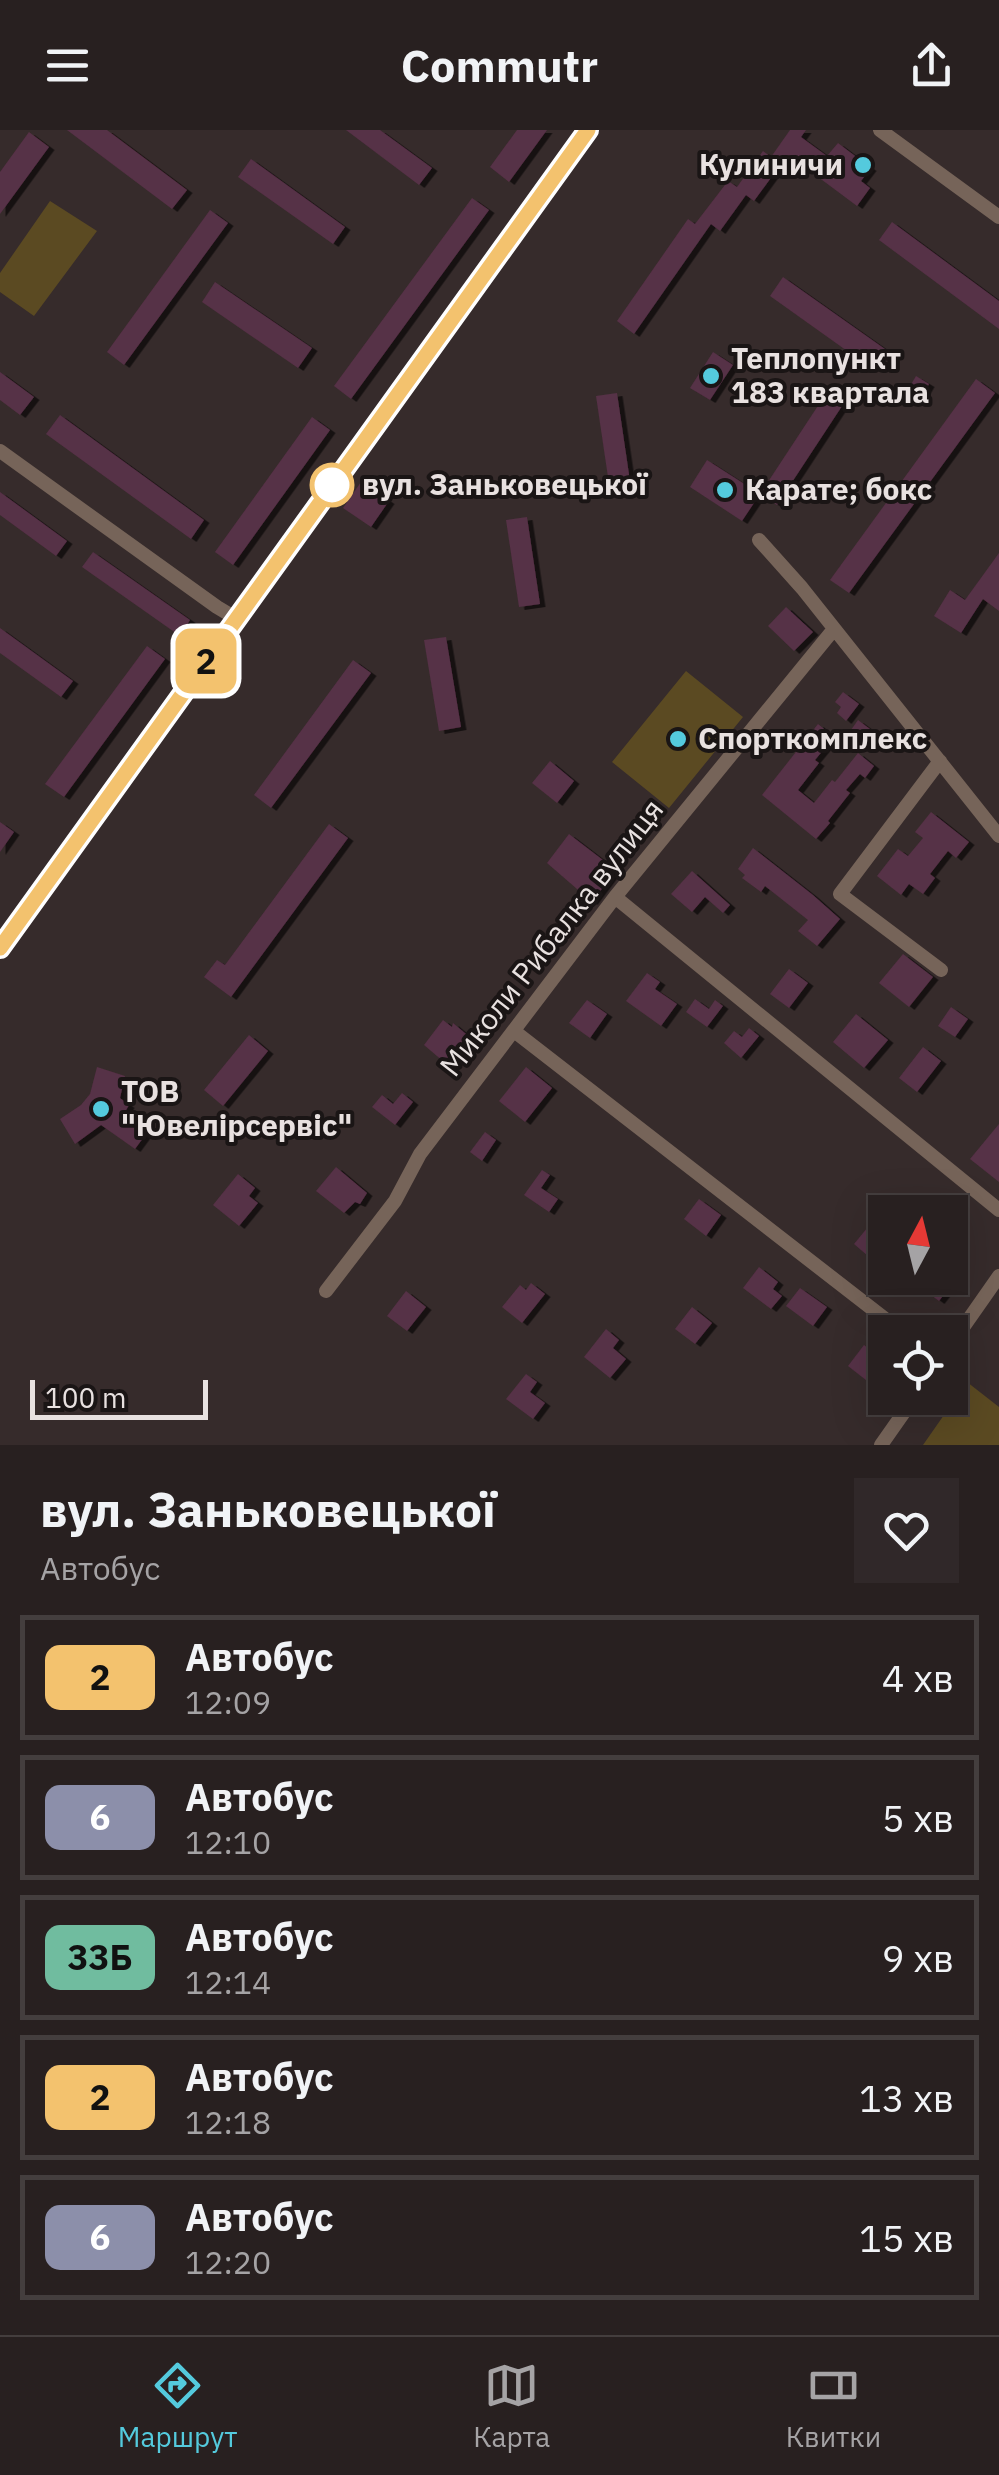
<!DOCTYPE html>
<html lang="uk">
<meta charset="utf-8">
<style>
:root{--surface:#282020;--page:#302829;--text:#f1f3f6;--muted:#a5a3a5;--line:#443e3e;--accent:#54cadd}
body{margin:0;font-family:"IBM Plex Sans",sans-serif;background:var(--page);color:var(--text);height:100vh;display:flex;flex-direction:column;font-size:38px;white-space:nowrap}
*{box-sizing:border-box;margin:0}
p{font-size:32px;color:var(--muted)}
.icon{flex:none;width:55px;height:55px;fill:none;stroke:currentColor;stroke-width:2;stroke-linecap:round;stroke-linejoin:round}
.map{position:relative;height:1315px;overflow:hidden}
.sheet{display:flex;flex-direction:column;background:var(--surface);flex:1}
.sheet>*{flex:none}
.badge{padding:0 20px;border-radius:15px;font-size:35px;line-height:65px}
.needle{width:65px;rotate:7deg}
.buttons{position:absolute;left:868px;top:1065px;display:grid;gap:20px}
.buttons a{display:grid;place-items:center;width:100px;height:100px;border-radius:0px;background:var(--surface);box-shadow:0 10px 40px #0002,0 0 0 2px var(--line);font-size:50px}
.scale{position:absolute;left:30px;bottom:25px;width:178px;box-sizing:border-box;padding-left:10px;border:5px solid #e8e1e0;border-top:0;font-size:28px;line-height:35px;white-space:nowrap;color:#e8e1e0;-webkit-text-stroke:8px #1a1515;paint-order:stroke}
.map>.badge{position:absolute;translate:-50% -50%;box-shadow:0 0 0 5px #fff}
.round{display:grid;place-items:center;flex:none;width:105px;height:105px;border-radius:0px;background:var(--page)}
.head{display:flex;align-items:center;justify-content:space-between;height:170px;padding:0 40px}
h1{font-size:48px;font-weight:700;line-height:75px}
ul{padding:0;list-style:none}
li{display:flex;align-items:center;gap:30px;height:125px;margin:0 20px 15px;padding:0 20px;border:5px solid var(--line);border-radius:0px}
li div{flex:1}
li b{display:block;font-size:38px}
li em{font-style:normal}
li .badge{min-width:110px;font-weight:700;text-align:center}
header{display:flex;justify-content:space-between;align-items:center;height:130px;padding:0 40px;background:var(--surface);font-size:45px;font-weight:700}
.menu{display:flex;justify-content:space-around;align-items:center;height:140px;border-top:2px solid var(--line);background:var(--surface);font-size:28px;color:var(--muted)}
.menu a{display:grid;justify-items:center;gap:5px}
.menu .on{color:var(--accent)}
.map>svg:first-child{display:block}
.green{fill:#5b4a22}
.building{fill:#563046;filter:url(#shadow)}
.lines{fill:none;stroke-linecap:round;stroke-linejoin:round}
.minor{stroke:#766459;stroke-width:14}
.line-casing{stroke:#fff;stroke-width:22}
.line{stroke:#f3c26e;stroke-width:15}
.poi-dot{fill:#54cadd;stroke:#1a1515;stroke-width:4}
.stop-dot{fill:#fff;stroke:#f3c26e;stroke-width:5}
.labels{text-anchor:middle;stroke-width:8;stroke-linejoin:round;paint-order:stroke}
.poi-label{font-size:30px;font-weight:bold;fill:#e8e1e0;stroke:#1a1515;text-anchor:start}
.stop-label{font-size:30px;font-weight:bold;fill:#e8e1e0;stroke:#1a1515;text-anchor:start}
.street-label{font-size:30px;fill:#e8e1e0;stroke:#1a1515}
</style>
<header><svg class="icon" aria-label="menu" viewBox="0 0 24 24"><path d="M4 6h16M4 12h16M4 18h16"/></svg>Commutr<svg class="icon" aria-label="share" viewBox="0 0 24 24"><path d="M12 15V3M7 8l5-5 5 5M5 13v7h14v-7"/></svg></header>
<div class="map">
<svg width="999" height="1315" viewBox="0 0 999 1315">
<defs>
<filter id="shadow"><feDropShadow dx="5.5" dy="3" stdDeviation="0" flood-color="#0009"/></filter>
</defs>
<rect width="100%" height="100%" fill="#362b2b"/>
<!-- green -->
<path class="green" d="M50 71 97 101 34 186 0 162V143Z
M686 541 743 587 669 678 612 632Z
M967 1252 999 1277V1315H923Z"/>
<!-- building -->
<path class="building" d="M67 0H107L187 60 172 79Z
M346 0H380L432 38 419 55Z
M517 0H547L509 52 490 37Z
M790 0H806L801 7 827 26 838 13 871 38 861 51 870 58 857 76 794 29 787 38 781 34 754 71 746 65 720 101 711 94 634 204 617 191 688 89 695 94 728 51 737 57 763 21 771 27Z
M29 2 49 17 0 84V42Z
M251 29 345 97 333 114 238 47Z
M472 68 489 80 351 269 334 256Z
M210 80 228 93 124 235 107 222Z
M892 92 999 171V199L879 110Z
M783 147 885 219 871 238 770 166Z
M215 152 312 218 298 238 202 172Z
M713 222 733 235 710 270 690 258Z
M0 242 34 267 20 285 0 270Z
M916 246 929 254 920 270 906 263Z
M976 249 995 263 849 463 830 450Z
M829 259 846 270 777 375 760 364Z
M617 263 630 351 609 354 596 266Z
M60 285 204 390 191 409 46 304Z
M312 287 330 300 233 435 215 422Z
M707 330 760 364 742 391 690 357Z
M361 352 389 371 371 397 343 378Z
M0 362 67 411 56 426 0 385Z
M527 387 540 474 519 477 506 390Z
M93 422 190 490 180 506 82 437Z
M999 423V481L983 469 961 503 934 486 950 460 965 470Z
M786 477 813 502 794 521 768 496Z
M0 498 73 551 61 567 0 523Z
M446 507 461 597 439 601 424 510Z
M147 516 165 529 64 667 45 654Z
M353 530 371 543 271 678 254 665Z
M843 562 859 574 846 591 837 583 841 577 835 572Z
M858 590 870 599 865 605 870 608 862 619 846 607Z
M818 594 834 607 815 630 819 633 798 660 814 673 832 650 835 652 858 623 874 636 865 648 860 644 846 660 850 663 828 691 830 693 816 709 762 665Z
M550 631 574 651 557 673 532 653Z
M931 682 969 712 956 728 948 721 930 744 935 748 923 764 909 754 901 765 877 746 898 719 908 726 923 708 915 702Z
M0 692 14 702 0 722Z
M329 694 348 708 231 867 204 847 217 830 225 835Z
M569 704 616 740 592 772 547 733Z
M753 718 813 765 840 789 817 816 798 801 808 790 765 756 761 762 742 748 745 745 738 739Z
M692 741 730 775 723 783 705 767 692 782 671 764Z
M903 824 933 847 909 877 879 853Z
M789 839 808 853 789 878 770 864Z
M647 843 660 852 655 859 677 874 661 896 626 871Z
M695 869 709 879 715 870 723 876 707 897 686 882Z
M587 870 607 884 590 908 569 893Z
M951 877 968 889 955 907 938 896Z
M856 884 888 910 864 938 833 912Z
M443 890 452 897 453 893 472 909 453 932 447 928 444 932 424 915Z
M749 898 759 906 741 928 724 913 734 901 742 907Z
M249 905 268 921 223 976 204 960Z
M923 917 941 931 917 962 899 948Z
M97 937 125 946 120 968 129 975 125 982 149 1000 135 1019 101 995 75 1014 60 989 81 975 90 964Z
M526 937 552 958 525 992 499 971Z
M402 963 413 972 395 995 372 977 382 965 393 974Z
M999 994V1052L970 1029Z
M485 1002 496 1010 482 1031 470 1022Z
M336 1037 367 1063 360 1074 355 1072 344 1083 316 1061Z
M542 1040 550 1045 541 1058 558 1069 549 1082 524 1065Z
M238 1044 255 1058 249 1066 258 1073 239 1096 213 1075Z
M699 1069 721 1085 706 1106 684 1089Z
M868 1097 885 1112V1121L875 1132 854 1114Z
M759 1137 778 1152 773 1159 782 1166 771 1179 743 1158Z
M925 1148H946L953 1153 939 1171 919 1156Z
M531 1153 545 1164 522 1193 502 1177 520 1155 526 1160Z
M800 1158 827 1177 813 1196 786 1176Z
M406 1161 426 1177 407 1201 387 1186Z
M692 1177 712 1193 695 1214 675 1199Z
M606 1199 619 1210 613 1218 626 1229 610 1248 584 1227Z
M864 1215 885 1231V1235L871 1254 848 1236Z
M526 1244 537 1252 530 1262 545 1273 533 1289 506 1269Z"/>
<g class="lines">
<!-- minor -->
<path class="minor" d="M880 0 999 87
M0 321 217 477 237 489
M759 410 802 458 999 706
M940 631 840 764 941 840
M615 767 999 1080
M0 818 588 0
M514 901 902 1202
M326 1161 395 1071 420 1024 615 767 834 499
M950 1216 999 1146
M881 1315 914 1268"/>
</g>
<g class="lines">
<!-- line casing -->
<g class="line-casing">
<path id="line" d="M0 818 588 0"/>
</g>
<!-- line -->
<use href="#line" class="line"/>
</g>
<!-- markers -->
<g class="poi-dot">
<circle cx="863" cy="35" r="10"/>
<circle cx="711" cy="246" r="10"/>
<circle cx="725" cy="360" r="10"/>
<circle cx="678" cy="609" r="10"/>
<circle cx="101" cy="979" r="10"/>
</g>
<circle class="stop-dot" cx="332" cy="355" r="20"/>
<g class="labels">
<!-- poi labels -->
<g class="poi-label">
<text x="843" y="45" text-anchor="end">Кулиничи</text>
<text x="731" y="239">Теплопункт<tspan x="731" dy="34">183 квартала</tspan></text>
<text x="745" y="370">Карате; бокс</text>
<text x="698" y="619">Спорткомплекс</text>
<text x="121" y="972">ТОВ<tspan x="121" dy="34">"Ювелірсервіс"</tspan></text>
</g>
<!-- stop labels -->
<g class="stop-label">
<text x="362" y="365">вул. Заньковецької</text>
</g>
<!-- street labels -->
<g class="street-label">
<text transform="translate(552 808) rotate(-52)" y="10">Миколи Рибалка вулиця</text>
</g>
</g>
</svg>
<div class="buttons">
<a><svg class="needle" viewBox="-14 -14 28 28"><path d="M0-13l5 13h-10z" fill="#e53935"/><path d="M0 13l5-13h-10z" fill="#a5a3a5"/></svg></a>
<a><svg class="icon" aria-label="locate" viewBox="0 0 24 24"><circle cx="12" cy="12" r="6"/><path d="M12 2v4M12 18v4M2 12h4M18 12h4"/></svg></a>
</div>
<div class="scale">100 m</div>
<b class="badge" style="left:206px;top:531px;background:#f3c26e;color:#111">2</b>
</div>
<section class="sheet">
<div class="head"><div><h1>вул. Заньковецької</h1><p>Автобус</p></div><a class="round"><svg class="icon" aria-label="heart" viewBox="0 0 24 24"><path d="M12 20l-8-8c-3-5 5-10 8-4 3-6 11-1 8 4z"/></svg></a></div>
<ul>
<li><span class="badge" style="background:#f3c26e;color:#111">2</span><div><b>Автобус</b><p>12:09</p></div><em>4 хв</em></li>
<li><span class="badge" style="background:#8c8faa;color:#fff">6</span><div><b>Автобус</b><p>12:10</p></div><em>5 хв</em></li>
<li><span class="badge" style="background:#70bc9f;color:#111">33Б</span><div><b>Автобус</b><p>12:14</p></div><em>9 хв</em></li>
<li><span class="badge" style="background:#f3c26e;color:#111">2</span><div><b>Автобус</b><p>12:18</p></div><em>13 хв</em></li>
<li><span class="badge" style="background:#8c8faa;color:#fff">6</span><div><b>Автобус</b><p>12:20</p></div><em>15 хв</em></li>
</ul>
</section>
<nav class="menu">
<a class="on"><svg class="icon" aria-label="directions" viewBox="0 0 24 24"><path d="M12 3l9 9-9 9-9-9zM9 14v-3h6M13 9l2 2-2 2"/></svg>Маршрут</a>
<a><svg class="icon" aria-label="map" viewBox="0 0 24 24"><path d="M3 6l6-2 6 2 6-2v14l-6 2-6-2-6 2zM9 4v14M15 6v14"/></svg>Карта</a>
<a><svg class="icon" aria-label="tickets" viewBox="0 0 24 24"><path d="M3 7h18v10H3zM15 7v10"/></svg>Квитки</a>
</nav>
